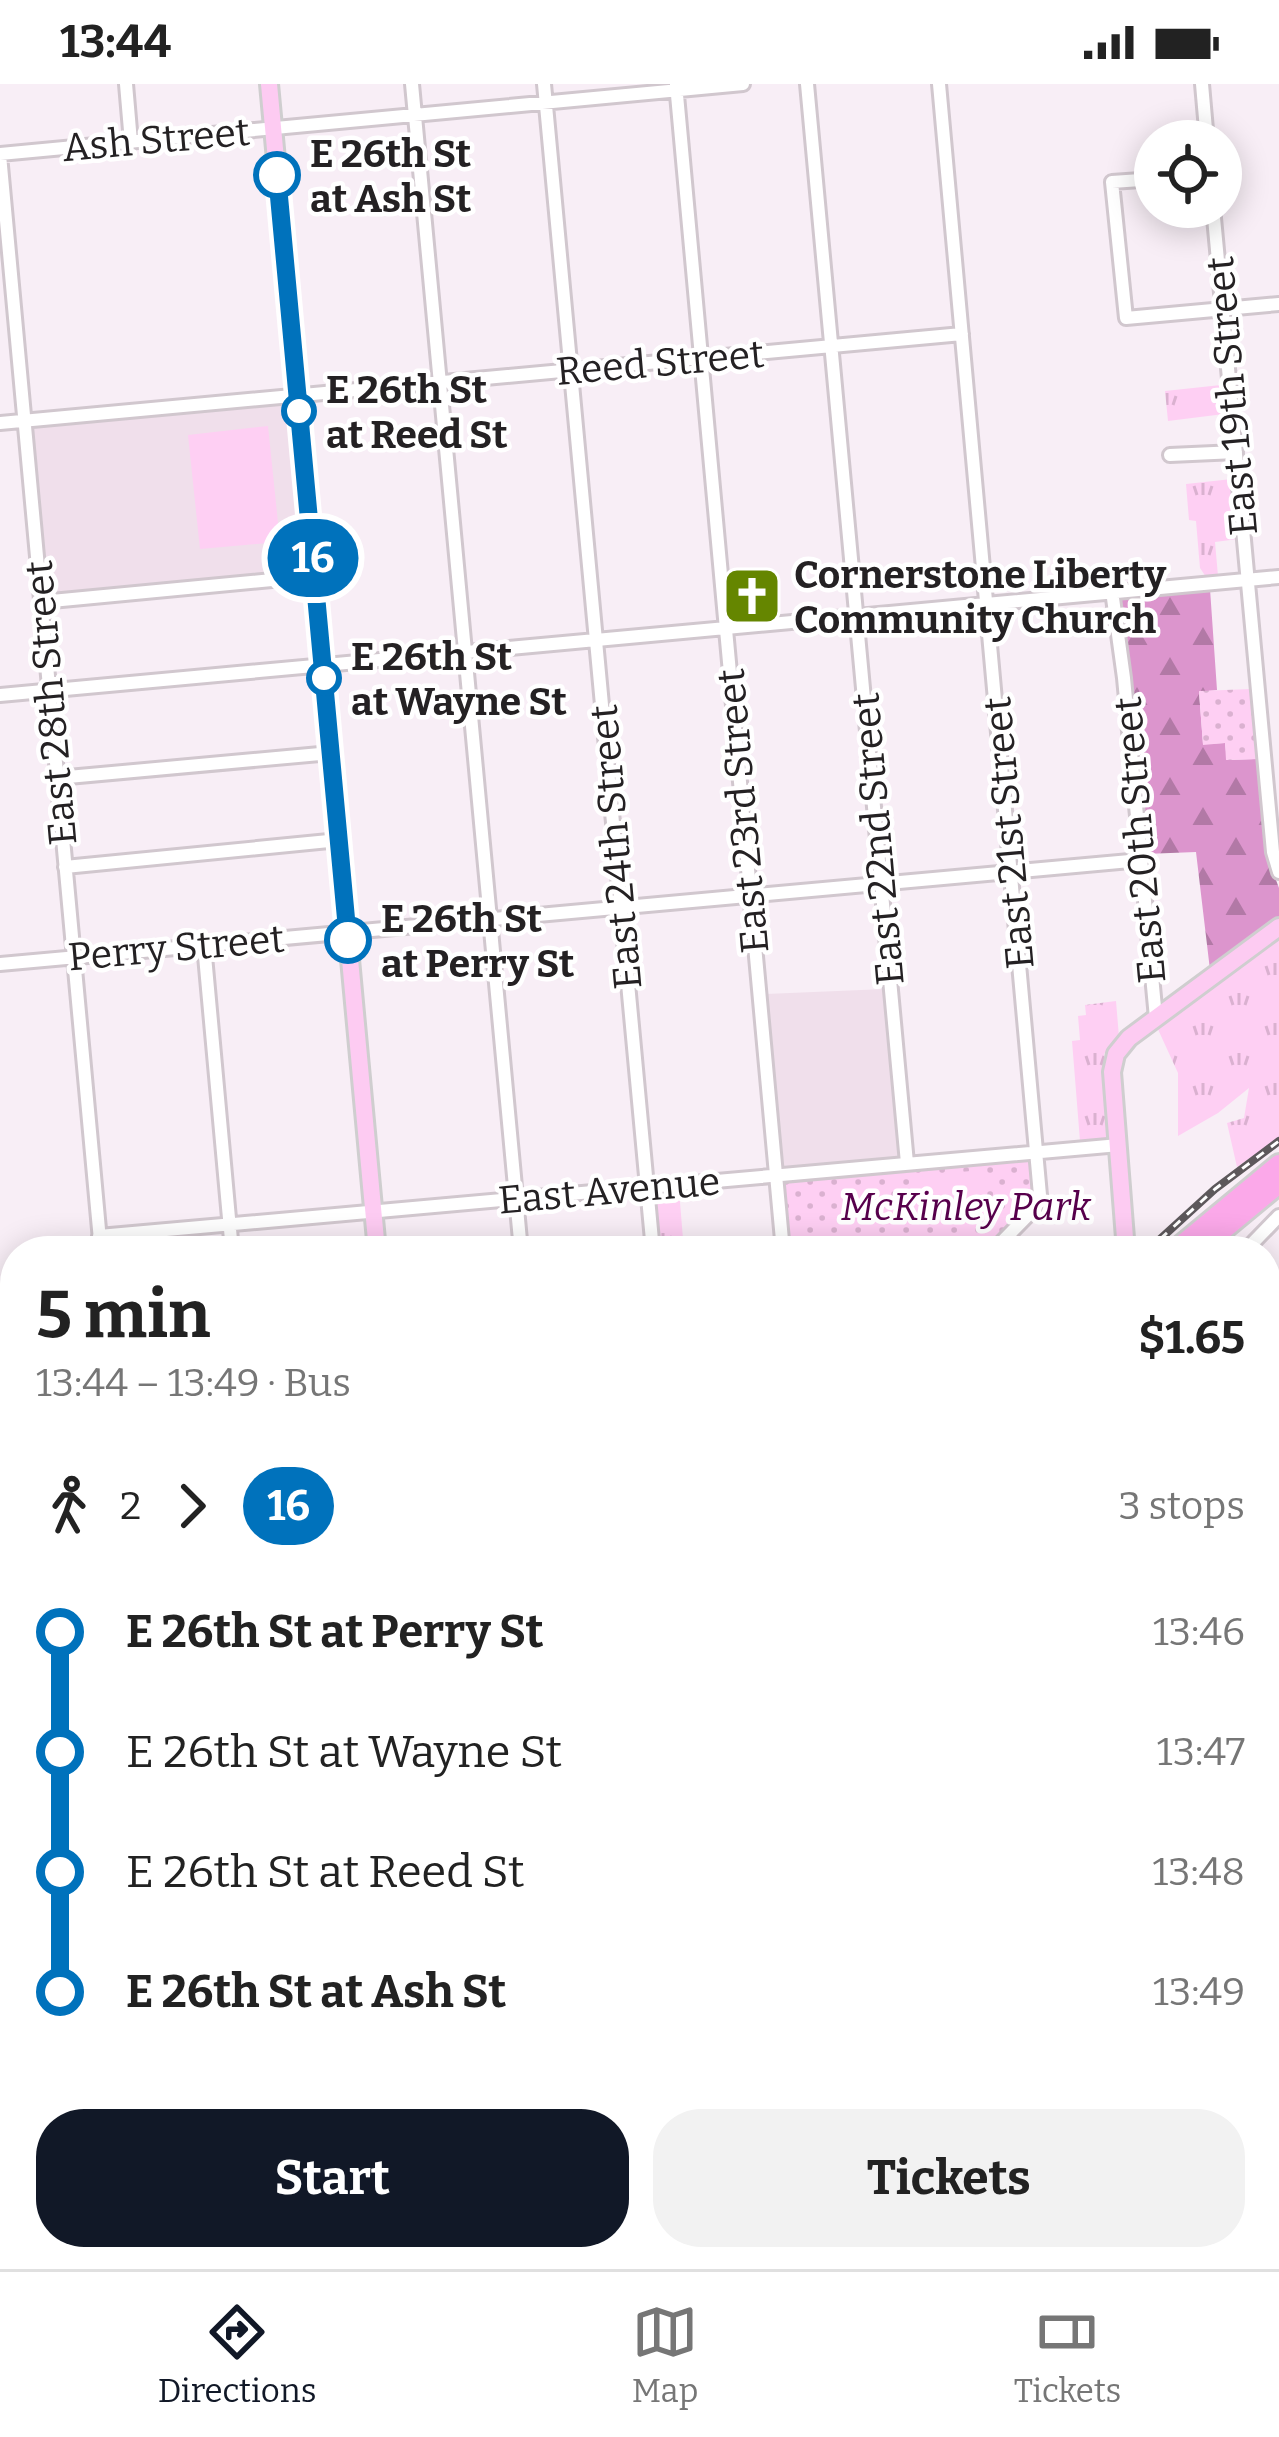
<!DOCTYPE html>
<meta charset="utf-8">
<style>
:root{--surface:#fff;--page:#f2f2f2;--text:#222;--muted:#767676;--line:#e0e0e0;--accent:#111827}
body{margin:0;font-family:Bitter,serif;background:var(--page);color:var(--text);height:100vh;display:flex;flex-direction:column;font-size:45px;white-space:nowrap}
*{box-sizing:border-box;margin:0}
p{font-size:39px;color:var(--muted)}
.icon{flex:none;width:66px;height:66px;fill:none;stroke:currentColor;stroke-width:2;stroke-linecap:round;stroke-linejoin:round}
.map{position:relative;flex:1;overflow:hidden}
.side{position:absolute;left:0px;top:1152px;width:1281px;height:1035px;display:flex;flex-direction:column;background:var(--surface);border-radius:48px 48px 0 0;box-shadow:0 6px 30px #0003}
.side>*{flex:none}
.badge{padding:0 24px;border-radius:39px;font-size:42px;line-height:78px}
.buttons{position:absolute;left:1134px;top:36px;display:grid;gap:24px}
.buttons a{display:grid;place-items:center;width:108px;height:108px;border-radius:50%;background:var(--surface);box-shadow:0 6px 30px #0003;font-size:60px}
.map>.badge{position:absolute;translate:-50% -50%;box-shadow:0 0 0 6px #fff}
.legs{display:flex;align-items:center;gap:18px;height:132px;padding:0 36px;font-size:39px}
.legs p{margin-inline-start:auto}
.headline{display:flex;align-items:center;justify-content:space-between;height:204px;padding:0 36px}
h1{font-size:66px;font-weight:700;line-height:90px}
.cta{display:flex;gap:24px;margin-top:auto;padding:24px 36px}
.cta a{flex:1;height:138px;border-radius:48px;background:var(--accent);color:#fff;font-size:48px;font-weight:700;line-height:138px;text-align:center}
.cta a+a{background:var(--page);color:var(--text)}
ul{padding:0 36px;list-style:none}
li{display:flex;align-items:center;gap:42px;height:120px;font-size:45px}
li i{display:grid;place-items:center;width:18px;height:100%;margin:0 15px;background:currentColor}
li i::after{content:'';width:30px;height:30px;margin:-15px;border:9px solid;border-radius:50%;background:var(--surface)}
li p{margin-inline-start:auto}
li:first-child i{background:linear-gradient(#0000 50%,currentColor 0)}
li:last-child i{background:linear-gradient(currentColor 50%,#0000 0)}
.status{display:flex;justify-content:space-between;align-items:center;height:84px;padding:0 60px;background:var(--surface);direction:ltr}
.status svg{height:33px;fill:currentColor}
.tabs{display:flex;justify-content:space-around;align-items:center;height:168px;border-top:3px solid var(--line);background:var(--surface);font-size:33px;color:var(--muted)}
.tabs a{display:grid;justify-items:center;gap:6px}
.tabs .on{color:var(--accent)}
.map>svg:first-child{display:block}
.built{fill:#f0dfeb}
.grass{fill:url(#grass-tufts)}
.forest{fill:url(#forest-firs)}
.park{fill:url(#park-dots)}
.pitch{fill:#fecff3}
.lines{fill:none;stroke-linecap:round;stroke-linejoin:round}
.minor-casing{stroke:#d1c7ce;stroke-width:18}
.major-casing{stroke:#cfcecf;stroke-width:22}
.highway-casing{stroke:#cfcecf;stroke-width:24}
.minor{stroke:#fff;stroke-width:12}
.major{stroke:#fdcbf2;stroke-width:16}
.highway{stroke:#fba8e9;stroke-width:18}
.rail-casing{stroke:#5d585b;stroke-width:8}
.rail{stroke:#fff;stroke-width:3;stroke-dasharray:9;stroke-linecap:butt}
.highway-bridge-casing{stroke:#cfcecf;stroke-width:24;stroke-linecap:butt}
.highway-bridge{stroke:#fba8e9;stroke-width:18}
.line-1-casing{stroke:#fff;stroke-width:27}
.line-1{stroke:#0072bc;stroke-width:18}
.stop-1-dot{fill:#fff;stroke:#0072bc;stroke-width:6}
.labels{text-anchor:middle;stroke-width:9;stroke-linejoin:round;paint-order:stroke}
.street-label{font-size:39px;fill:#242123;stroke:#fff}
.stop-label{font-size:39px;font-weight:bold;fill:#242123;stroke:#fff;text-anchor:start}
.poi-label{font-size:39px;font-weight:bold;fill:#242123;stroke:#fff;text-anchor:start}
.park-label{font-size:39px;font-style:italic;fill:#57004c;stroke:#fff}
</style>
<div class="status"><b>13:44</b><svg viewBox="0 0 49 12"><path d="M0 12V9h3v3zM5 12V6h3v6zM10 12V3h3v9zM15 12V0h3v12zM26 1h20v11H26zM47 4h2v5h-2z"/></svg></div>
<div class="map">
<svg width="1279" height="2185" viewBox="0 0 1279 2185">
<defs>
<pattern id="grass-tufts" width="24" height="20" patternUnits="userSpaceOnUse" patternTransform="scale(3)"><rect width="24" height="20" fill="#fecff3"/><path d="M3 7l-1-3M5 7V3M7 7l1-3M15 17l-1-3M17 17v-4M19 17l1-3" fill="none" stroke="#dab1d0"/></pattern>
<pattern id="forest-firs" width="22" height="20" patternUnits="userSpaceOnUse" patternTransform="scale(3)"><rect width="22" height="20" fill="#dc95cd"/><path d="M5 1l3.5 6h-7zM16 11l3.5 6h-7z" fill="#b279a6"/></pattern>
<pattern id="park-dots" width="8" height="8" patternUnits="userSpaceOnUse" patternTransform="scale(3)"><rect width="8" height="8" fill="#fecff3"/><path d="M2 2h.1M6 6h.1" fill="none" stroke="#dab1d0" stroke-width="1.8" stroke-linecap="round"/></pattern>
</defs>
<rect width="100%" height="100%" fill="#f8eef6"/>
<!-- built -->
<path class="built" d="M289 320 306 488 47 511 32 343Z
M885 905 900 1073 781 1084 766 910Z
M731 2172H946L947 2185H731Z"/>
<!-- grass -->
<path class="grass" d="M1221 301 1224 330 1168 337 1165 307Z
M1232 395 1238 455 1215 458 1218 492 1206 493 1200 484 1196 437 1189 436 1186 400Z
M1279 850V1054L1237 1083 1227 1039 1244 1034 1249 1004 1218 1029 1178 1052V989L1156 941Z
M1116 917 1119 953 1104 970 1112 1048 1107 1054 1080 1057 1072 957 1080 956 1078 932 1086 931 1085 921Z
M679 1106 684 1167H658L653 1114 660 1108Z"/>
<!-- forest -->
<path class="forest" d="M1210 505 1217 606 1199 608 1203 660 1225 659 1227 676 1258 675 1268 775 1279 804V835L1210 886 1196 768 1145 770 1119 513Z"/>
<!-- park -->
<path class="park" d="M1251 605 1258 675 1226 676 1225 659 1203 661 1199 607Z
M1025 1074 1032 1079V1117L985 1167H789L784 1096Z"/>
<!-- pitch -->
<path class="pitch" d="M268 342 280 458 200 465 188 351Z
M984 1086 989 1132 926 1139 922 1091Z"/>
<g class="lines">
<!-- minor casing -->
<g class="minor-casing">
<path id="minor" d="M126 0 131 58
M412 0 521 1167
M544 0 653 1167
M676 0 783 1167
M807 0 907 1079
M939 0 1040 1111 1035 1124 993 1167
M1202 0 1207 57
M0 70 743 0
M0 71 101 1167
M1155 95 1112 98 1126 234 1279 220
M1213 123 1273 768 1279 788
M0 339 962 250
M1170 371 1236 368
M1112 507 1124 594 1156 934
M41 518 314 492
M0 611 1279 493
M57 694 331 669
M65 783 339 756
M204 861 232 1167
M0 880 1141 776
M99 1152 1119 1061
M1245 1167 1279 1132
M0 1209 15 1208
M1266 1323 1279 1322
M0 1442 15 1440
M0 1482 15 1646
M1266 1507 1279 1643
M0 1721 15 1719
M0 1867 15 1866
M1266 1873 1279 1871
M0 1991 15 1989
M0 2110 15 2108
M1266 2143 1279 2142
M183 2172 184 2185
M752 2172 753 2185
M958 2172 959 2185"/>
</g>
<!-- major casing -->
<g class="major-casing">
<path id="major" d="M269 0 377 1167
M1126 1167 1112 988 1116 970 1129 954 1279 843
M593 2172 611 2185
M1220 2172 1221 2185"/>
</g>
<!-- highway casing -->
<g class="highway-casing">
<path id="highway" d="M1174 1167 1279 1080
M1198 1167 1279 1100
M719 2185V2172"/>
</g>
<!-- minor -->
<use href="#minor" class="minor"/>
<!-- major -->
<use href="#major" class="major"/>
<!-- highway -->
<use href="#highway" class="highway"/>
<!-- rail casing -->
<g class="rail-casing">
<path id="rail" d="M1147 1167 1215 1105 1279 1057
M542 2185 548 2172"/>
</g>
<!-- rail -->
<use href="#rail" class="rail"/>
<!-- highway-bridge casing -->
<g class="highway-bridge-casing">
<path id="highway-bridge" d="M567 2183 572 2172
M583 2185 590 2172"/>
</g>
<!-- highway-bridge -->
<use href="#highway-bridge" class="highway-bridge"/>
</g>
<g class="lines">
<!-- line-1 casing -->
<g class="line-1-casing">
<path id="line-1" d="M277 91 348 856"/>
</g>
<!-- line-1 -->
<use href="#line-1" class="line-1"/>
</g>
<!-- icons -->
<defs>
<g id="church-square" transform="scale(3)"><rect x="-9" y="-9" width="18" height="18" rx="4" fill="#658600" stroke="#fff"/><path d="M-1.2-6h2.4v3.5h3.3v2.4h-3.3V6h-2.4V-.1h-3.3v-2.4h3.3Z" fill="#fff"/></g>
</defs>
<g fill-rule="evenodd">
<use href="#church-square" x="752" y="512"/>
</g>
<!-- markers -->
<g class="stop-1-dot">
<circle cx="277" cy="91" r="21"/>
<circle cx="299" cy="327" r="15"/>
<circle cx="324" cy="594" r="15"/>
<circle cx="348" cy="856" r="21"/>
</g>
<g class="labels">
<!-- street labels -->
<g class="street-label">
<text transform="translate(156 55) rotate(-5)" y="14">Ash Street</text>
<text transform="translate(660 278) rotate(-5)" y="14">Reed Street</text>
<text transform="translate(1231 312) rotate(-95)" y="14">East 19th Street</text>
<text transform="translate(50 619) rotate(-95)" y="14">East 28th Street</text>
<text transform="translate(742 727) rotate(-95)" y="14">East 23rd Street</text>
<text transform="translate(1008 749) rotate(-95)" y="14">East 21st Street</text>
<text transform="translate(877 755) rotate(-95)" y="14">East 22nd Street</text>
<text transform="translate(1139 756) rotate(-95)" y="14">East 20th Street</text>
<text transform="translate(615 763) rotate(-95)" y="14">East 24th Street</text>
<text transform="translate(176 863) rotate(-5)" y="14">Perry Street</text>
<text transform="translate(609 1106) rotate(-5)" y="14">East Avenue</text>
</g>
<!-- stop labels -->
<g class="stop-label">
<text x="310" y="83">E 26th St<tspan x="310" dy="45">at Ash St</tspan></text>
<text x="326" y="319">E 26th St<tspan x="326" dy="45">at Reed St</tspan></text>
<text x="351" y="586">E 26th St<tspan x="351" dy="45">at Wayne St</tspan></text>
<text x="381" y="848">E 26th St<tspan x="381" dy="45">at Perry St</tspan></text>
</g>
<!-- poi labels -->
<g class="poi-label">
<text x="794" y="504">Cornerstone Liberty<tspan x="794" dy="45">Community Church</tspan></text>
</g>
<!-- park labels -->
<g class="park-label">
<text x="966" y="1136">McKinley Park</text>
</g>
</g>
</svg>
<div class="buttons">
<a><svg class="icon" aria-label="locate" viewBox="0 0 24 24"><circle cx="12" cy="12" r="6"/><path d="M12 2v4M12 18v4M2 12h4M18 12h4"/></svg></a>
</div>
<b class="badge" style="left:313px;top:474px;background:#0072bc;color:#fff">16</b>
<section class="side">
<div class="headline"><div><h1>5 min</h1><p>13:44 – 13:49 · Bus</p></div><b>$1.65</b></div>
<div class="legs"><svg class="icon" aria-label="walk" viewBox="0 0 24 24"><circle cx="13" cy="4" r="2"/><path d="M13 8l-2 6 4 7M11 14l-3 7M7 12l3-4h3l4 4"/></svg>2<svg class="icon" aria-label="forward" viewBox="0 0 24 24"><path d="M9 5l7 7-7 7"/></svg><b class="badge" style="background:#0072bc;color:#fff">16</b><p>3 stops</p></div>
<ul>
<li><i style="color:#0072bc"></i><b>E 26th St at Perry St</b><p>13:46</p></li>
<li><i style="color:#0072bc"></i><span>E 26th St at Wayne St</span><p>13:47</p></li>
<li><i style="color:#0072bc"></i><span>E 26th St at Reed St</span><p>13:48</p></li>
<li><i style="color:#0072bc"></i><b>E 26th St at Ash St</b><p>13:49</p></li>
</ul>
<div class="cta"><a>Start</a><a>Tickets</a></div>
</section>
</div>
<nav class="tabs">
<a class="on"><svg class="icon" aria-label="directions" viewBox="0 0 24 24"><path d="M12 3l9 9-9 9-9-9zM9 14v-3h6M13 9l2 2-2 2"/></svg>Directions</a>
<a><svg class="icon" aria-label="map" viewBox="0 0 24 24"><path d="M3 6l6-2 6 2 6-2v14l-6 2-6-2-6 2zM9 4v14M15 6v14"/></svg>Map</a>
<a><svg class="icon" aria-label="tickets" viewBox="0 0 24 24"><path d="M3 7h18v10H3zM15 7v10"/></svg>Tickets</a>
</nav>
